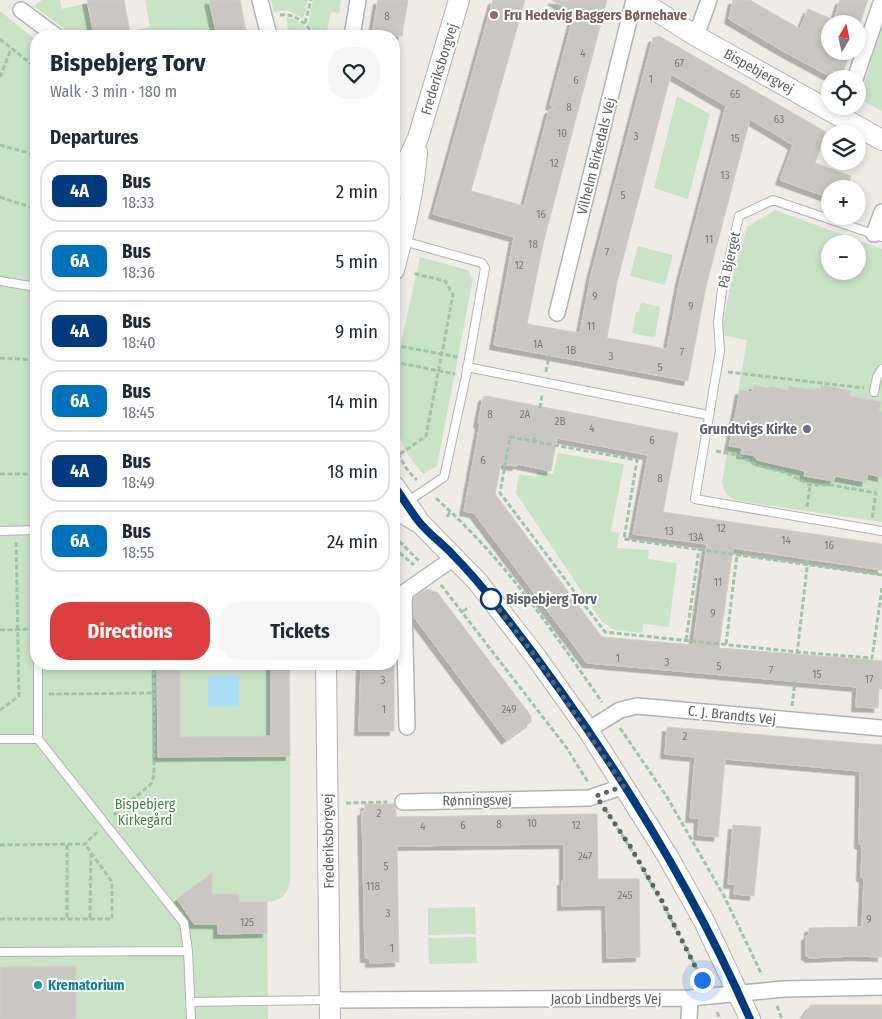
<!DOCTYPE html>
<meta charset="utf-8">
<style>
:root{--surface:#fff;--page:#f6f6f7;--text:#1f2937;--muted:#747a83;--line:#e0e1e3;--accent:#dc3f40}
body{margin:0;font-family:"Fira Sans Condensed",sans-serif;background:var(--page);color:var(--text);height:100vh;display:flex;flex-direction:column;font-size:19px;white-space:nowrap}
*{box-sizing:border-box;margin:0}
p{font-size:16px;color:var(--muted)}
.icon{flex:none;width:28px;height:28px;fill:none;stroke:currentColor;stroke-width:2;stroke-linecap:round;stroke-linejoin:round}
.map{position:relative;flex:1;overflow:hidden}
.sheet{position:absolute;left:30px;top:30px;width:370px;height:640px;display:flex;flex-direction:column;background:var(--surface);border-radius:20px;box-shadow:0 2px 8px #0003}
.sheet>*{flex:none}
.badge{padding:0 10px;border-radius:8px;font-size:18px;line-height:32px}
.needle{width:32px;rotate:9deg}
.tools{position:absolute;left:821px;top:15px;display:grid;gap:10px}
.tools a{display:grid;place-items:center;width:45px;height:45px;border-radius:50%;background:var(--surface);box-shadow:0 2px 8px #0003;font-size:25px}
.you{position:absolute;width:25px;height:25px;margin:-12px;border:4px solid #fff;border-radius:50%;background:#1a73e8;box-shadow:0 0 0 8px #1a73e833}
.map>.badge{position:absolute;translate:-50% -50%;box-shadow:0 0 0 2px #fff}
h2{padding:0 20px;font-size:19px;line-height:45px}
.round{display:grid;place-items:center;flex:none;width:52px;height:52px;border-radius:20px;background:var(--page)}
.summary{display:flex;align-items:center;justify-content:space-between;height:85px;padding:0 20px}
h1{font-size:24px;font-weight:700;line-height:38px}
.cta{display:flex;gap:10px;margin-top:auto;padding:10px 20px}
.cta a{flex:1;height:58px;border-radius:20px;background:var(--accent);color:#fff;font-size:20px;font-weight:700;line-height:58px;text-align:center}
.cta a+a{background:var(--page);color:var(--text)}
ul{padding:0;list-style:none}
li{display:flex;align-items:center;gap:15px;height:62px;margin:0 10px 8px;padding:0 10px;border:2px solid var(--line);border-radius:20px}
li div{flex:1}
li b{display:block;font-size:19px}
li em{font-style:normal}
li .badge{min-width:55px;font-weight:700;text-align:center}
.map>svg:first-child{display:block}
.green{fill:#c8e4c5;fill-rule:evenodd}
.water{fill:#addef8}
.building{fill:#cac7c3;stroke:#d3cec5;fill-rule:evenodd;filter:url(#shadow)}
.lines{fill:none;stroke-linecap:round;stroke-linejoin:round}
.service-casing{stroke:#b1b4b7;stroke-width:10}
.minor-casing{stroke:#b1b4b7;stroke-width:18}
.tertiary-casing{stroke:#b1b4b7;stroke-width:22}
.path{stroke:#9ec5a6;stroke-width:3;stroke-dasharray:5 2.5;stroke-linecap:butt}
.service{stroke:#fff;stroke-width:8}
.minor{stroke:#fff;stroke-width:15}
.tertiary{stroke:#fff;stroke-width:20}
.line-casing{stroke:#fff;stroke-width:11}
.line{stroke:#003b80;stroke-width:8}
.walk{stroke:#5e6265;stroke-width:5;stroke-dasharray:0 9}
.education-dot{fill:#8d6e63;stroke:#fff;stroke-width:2}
.worship-dot{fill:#6b7280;stroke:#fff;stroke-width:2}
.stop-dot{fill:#fff;stroke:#003b80;stroke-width:2.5}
.culture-dot{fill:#0f9aa8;stroke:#fff;stroke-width:2}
.labels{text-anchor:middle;stroke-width:4;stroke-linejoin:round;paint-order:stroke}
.number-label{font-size:11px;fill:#797b7c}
.education-label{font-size:14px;font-weight:bold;fill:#785e54;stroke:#fff;text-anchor:start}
.street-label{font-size:14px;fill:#5e6265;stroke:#fff}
.worship-label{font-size:14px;font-weight:bold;fill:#5b616d;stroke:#fff;text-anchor:end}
.stop-label{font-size:14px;font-weight:bold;fill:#5e6265;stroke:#fff;text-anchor:start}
.park-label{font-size:14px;fill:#40853d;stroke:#fff}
.culture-label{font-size:14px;font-weight:bold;fill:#0d838f;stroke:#fff;text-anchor:start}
</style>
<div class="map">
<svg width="882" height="1019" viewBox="0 0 882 1019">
<defs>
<filter id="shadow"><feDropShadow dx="-4.5" dy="4.5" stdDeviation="0" flood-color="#0004"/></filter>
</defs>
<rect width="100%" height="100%" fill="#efece6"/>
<!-- green -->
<path class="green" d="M42 0H60L62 9 88 3 94 36H74L34 6Z
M145 0H209L217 36H109L150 27Z
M271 0H308L304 16 302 18 287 10 274 12Z
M313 0H341L339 13 331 12 326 36 318 35 308 24Z
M0 11 36 40V664H290V883C286 897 281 900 267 902L268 1019H0Z
M286 17C296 19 307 25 308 36H289Z
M882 27V111L859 99Z
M677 96 710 114 688 199 654 188Z
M775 210 882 249V522L739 501C729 498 723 492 722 482L747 340 721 335 730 286 747 227ZM830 244H858V271H830Z
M638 246 673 255 665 285 630 276Z
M420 257 468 270 473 279 437 466 423 474 408 455 396 429 394 414V375Z
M641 302 660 307 655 338 632 333 636 312H639Z
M558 453 624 464 611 531 619 533 617 548 649 550 648 559 677 563 669 627 643 624 642 633 615 630 602 622 516 493 519 474 536 477 537 471 553 474Z
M475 907 476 934 428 935V908Z
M476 937 477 963 429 964 428 938Z"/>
<!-- water -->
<path class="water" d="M208 676H239V706L208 707Z"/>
<!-- building -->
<path class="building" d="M87 0H124L130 32 109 36H94Z
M209 0H240L247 36H217Z
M378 0H408L402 36H372Z
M493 0H525L471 191 524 206 549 110 555 107 550 105 574 14 552 0H607L543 244 527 324 580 333 591 275 653 38 659 36 826 132 815 163 851 176 847 189H830V198L780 180 793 145 750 119 706 286 688 381 494 345 514 237 433 214ZM671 74 726 106 680 280 667 349 607 338 617 282Z
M733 0H750L800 29 808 9 834 20 840 0H868L858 29V24H830V51H850L841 79H835L783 51 729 19Z
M754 385 768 388 770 386 788 391 789 386 820 391 821 385 851 391 850 396 881 402 879 411 882 412V477L868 474 866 482 835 476 834 481 804 476 805 471 757 460 753 455 741 454 742 448 729 446 740 390 752 392Z
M486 396 678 433 663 512 882 544V570L733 548 719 648 882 661V689L879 688 878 708 856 707 857 687 587 663 474 513 464 511 480 424 478 423 483 397ZM557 438 648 455 633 534 707 544 693 645 602 637 495 494 501 464 517 466V464L551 471Z
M426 589 437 592 531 716V722L506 740 414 617V597Z
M157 664H180V737L271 736V664H289L290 756 158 757Z
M361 664H394V731H359Z
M667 727 882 745V957L855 956 809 958V956H806V936L809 935V928L862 927 864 877H861L862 845 859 844 860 771 725 759 718 837 698 835 699 818H690L695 757 665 754Z
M365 804H394L396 808V817L597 814 598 879H639L640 957 607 958 606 905 562 906V881H564V844L397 846 399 962 370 963V958H365L362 811H365Z
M733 825 761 827 754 896 734 894 735 884H728Z
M212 873V894H239V902H267V933L218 934V924H194L177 899Z
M76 966V1019H0V967Z
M811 1005H882V1019H802Z"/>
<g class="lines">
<!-- service casing -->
<g class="service-casing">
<path id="service" d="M882 237 773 200 739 216 722 290 718 322 720 351 695 499 882 531
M403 241 482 263 485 268 466 376 444 477 407 502
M0 281 36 287
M467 367 708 415
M874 392 877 377 882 369
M0 531 36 530
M38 664V739L184 923 188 951 191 1019
M0 739H38
M0 952 188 951
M190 1002 328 1000"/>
</g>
<!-- minor casing -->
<g class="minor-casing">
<path id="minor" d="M260 0 269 36
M21 10 56 36
M352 36 358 0
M696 36 709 0
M855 79 882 0
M874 234 882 212
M557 313 634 0
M407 727 404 603 405 592 455 557
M588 730 620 710 637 706 882 728
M403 802 589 798 624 786
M330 1000 690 998 784 989 882 987
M689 1019 690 998"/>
</g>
<!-- tertiary casing -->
<g class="tertiary-casing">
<path id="tertiary" d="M639 0 696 36 882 140
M394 190 418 138 459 0
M394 270C404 231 414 193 417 152
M394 486 417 518
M394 508 421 524 477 581 536 657 588 730 667 855 704 921 750 1019
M326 664 330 1019"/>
</g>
<!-- path -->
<path class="path" d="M280 15C296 13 306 24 315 36
M305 23 311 0
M0 39 36 68
M0 77 11 49
M0 145 36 155
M0 197 36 209
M394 345 457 357
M0 358 36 360
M394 362 455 374
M546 372 549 355
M728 372 864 388
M540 408 542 395
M534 442 535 434
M394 447 408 471 417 480
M716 451 737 455 757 465 787 473 810 485H831L876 493 872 518
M394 458 426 436 453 295 445 281 412 273
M0 474H36
M436 498C446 508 457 517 466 527 518 579 560 642 602 702
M807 507 810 485
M447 517 450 512
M394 536 420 562
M394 548 414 565
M882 575 624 539 637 460 510 437 500 493 605 632 797 652 872 658 882 588
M441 585 566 747 588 782
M463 611 470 607
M0 630 36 629
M686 640 699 549
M726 644 737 554
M797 654 808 559
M223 670V664
M49 694 154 693
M792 706 795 681
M0 710 19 696 16 541
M620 728 667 797 724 896 762 975
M346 803 387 802
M605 809C642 864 673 922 703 981
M114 815 151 784 154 775V664
M0 845 85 844 97 832
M67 845V919
M90 918 91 852
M0 919H112V882L85 844
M777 1006 782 1019
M717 1012 720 1019"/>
<!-- service -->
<use href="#service" class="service"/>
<!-- minor -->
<use href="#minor" class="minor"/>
<!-- tertiary -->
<use href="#tertiary" class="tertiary"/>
</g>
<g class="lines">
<!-- line casing -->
<g class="line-casing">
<path id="line" d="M394 486C403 498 411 512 420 523 430 535 443 544 453 555 469 571 484 589 498 607 597 734 685 871 750 1019"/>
</g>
<!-- line -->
<use href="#line" class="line"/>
<!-- walk -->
<path class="walk" d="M491 599 487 594 536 657 624 786 596 796 630 846 662 901 702 980"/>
</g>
<!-- markers -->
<circle class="education-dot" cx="494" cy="15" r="5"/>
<circle class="worship-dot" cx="807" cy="429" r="5"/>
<circle class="stop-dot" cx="491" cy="599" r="10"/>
<circle class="culture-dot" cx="38" cy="985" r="5"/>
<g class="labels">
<!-- number labels -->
<g class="number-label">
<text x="387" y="20">8</text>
<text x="583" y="57">4</text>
<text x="679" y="67">67</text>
<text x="651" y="83">1</text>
<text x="576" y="84">6</text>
<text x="735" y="98">65</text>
<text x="569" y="111">8</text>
<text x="779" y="123">63</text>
<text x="562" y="137">10</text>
<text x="636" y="140">3</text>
<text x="735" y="142">15</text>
<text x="554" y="167">12</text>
<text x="725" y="179">13</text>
<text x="623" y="199">5</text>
<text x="541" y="218">16</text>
<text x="709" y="243">11</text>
<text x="533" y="248">18</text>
<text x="607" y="256">7</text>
<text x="519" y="269">12</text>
<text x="595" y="300">9</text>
<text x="691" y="310">9</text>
<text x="591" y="330">11</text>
<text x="538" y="348">1A</text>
<text x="571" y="354">1B</text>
<text x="682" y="356">7</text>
<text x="611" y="360">3</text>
<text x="660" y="371">5</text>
<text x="490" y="418">8</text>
<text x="525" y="418">2A</text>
<text x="560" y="425">2B</text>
<text x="592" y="432">4</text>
<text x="652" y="444">6</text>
<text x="483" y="464">6</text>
<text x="660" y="482">8</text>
<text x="721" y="532">12</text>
<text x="669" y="535">13</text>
<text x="696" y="541">13A</text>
<text x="786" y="544">14</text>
<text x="829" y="549">16</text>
<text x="718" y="586">11</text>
<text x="713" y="617">9</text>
<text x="618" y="662">1</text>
<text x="667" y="666">3</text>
<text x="719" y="670">5</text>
<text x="771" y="674">7</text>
<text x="817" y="678">15</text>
<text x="869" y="683">17</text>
<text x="383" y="684">3</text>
<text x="384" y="713">1</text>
<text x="509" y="713">249</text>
<text x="685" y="740">2</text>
<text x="379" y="817">2</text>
<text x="532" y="827">10</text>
<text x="499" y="828">8</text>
<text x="463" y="829">6</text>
<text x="576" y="829">12</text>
<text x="423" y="830">4</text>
<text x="585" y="860">247</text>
<text x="386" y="870">5</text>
<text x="373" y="890">118</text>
<text x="625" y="899">245</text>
<text x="388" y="917">3</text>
<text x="869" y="923">9</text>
<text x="247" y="926">125</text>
<text x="392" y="952">1</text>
</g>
<!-- education labels -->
<g class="education-label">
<text x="504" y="20">Fru Hedevig Baggers Børnehave</text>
</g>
<!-- street labels -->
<g class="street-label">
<text transform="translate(439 69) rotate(-73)" y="5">Frederiksborgvej</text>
<text transform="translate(759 71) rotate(29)" y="5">Bispebjergvej</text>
<text transform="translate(596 156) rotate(-76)" y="5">Vilhelm Birkedals Vej</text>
<text transform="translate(729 260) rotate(-77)" y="5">På Bjerget</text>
<text transform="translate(732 715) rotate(6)" y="5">C. J. Brandts Vej</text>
<text transform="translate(477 800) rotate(-1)" y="5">Rønningsvej</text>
<text transform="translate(328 841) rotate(-91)" y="5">Frederiksborgvej</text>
<text x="606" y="1004">Jacob Lindbergs Vej</text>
</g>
<!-- worship labels -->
<g class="worship-label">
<text x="797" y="434">Grundtvigs Kirke</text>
</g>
<!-- stop labels -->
<g class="stop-label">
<text x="506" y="604">Bispebjerg Torv</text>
</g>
<!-- park labels -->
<g class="park-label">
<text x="145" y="809">Bispebjerg<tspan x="145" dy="16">Kirkegård</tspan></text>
</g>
<!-- culture labels -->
<g class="culture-label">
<text x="48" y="990">Krematorium</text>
</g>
</g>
</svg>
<div class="tools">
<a><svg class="needle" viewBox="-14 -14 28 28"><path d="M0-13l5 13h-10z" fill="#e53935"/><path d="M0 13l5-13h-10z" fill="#747a83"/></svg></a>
<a><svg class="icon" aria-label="locate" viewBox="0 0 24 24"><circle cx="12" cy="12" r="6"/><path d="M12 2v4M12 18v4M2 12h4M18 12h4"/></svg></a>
<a><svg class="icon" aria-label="layers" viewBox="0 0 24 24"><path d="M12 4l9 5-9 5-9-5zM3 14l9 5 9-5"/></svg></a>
<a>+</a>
<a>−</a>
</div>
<div class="you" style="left:702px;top:980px"></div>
<section class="sheet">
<div class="summary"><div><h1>Bispebjerg Torv</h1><p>Walk · 3 min · 180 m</p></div><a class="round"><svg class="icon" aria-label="heart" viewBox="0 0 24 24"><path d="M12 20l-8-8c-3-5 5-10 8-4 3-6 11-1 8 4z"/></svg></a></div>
<h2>Departures</h2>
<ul>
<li><span class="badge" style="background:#003b80;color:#fff">4A</span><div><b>Bus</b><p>18:33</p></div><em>2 min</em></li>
<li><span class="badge" style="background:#0072bc;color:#fff">6A</span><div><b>Bus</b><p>18:36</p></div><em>5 min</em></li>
<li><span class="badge" style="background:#003b80;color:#fff">4A</span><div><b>Bus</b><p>18:40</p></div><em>9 min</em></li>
<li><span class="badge" style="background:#0072bc;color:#fff">6A</span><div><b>Bus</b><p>18:45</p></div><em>14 min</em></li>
<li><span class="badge" style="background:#003b80;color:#fff">4A</span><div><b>Bus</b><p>18:49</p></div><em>18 min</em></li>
<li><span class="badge" style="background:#0072bc;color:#fff">6A</span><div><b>Bus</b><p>18:55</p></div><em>24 min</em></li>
</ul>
<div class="cta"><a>Directions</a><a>Tickets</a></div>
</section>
</div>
